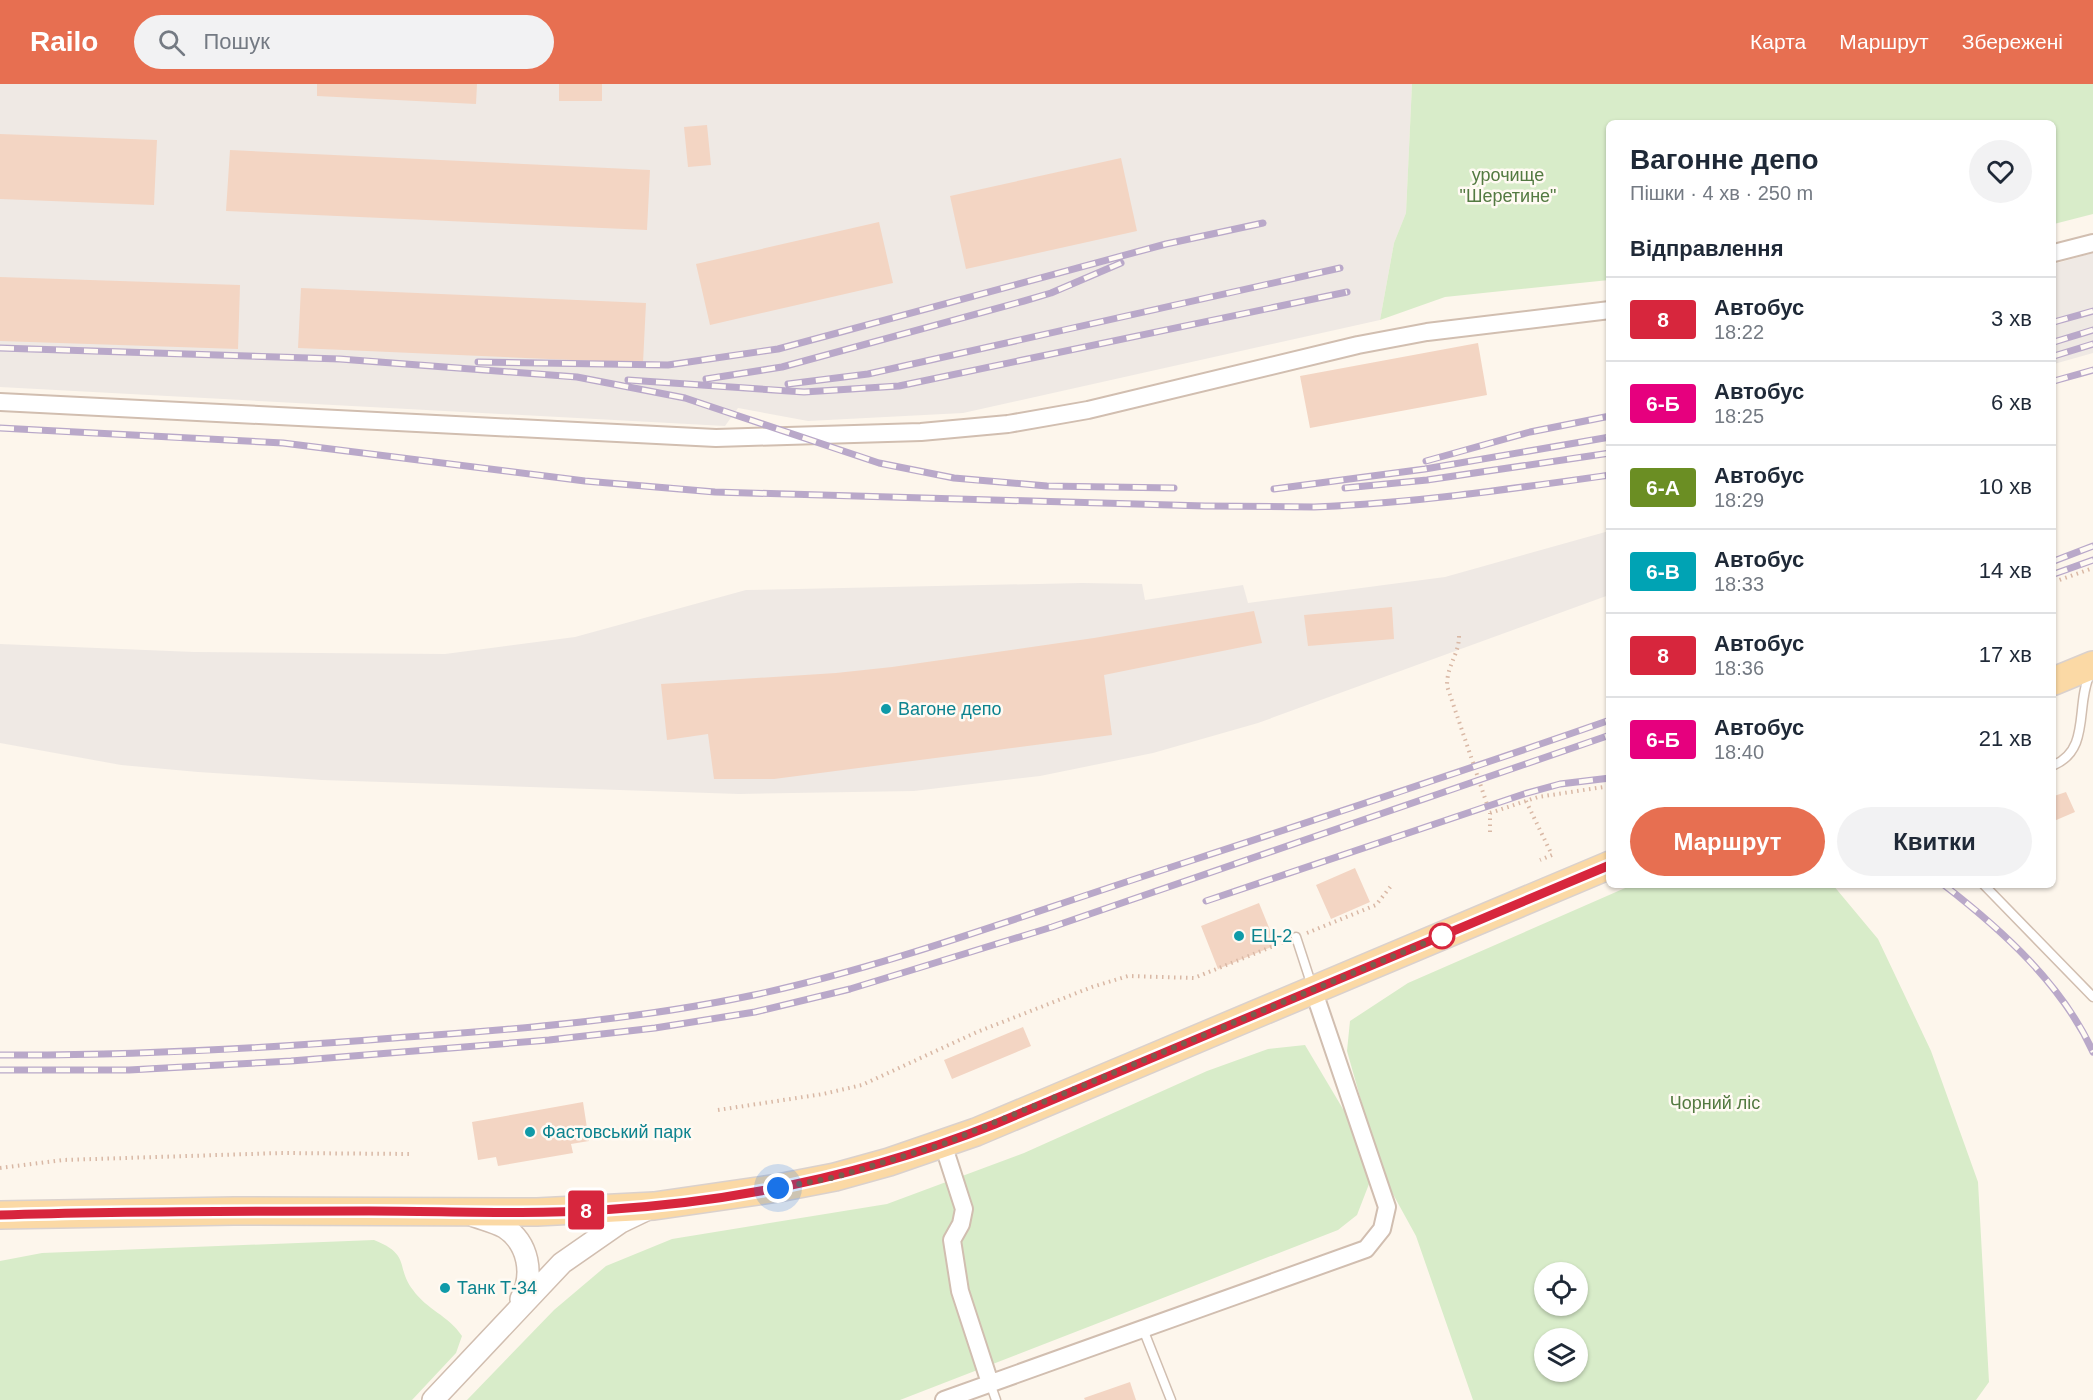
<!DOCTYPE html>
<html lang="uk">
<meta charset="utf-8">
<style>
:root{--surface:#fff;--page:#f2f2f3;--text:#1f2937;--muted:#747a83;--line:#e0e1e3;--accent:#e76f51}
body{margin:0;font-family:Arial,sans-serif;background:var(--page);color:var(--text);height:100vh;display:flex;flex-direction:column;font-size:22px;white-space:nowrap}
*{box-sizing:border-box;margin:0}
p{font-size:20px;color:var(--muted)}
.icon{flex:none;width:33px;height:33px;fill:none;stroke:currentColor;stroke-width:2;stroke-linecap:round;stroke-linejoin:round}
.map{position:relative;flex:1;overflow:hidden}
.side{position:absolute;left:1606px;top:36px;width:450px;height:768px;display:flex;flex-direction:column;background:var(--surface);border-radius:9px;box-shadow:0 2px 4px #0004}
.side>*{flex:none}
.badge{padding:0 12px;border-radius:4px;font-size:21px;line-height:39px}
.fabs{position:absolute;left:1534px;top:1178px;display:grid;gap:12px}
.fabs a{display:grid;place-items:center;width:54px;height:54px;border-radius:50%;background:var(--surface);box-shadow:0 2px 4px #0004;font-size:30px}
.you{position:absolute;width:30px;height:30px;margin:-15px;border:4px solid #fff;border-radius:50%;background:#1a73e8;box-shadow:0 0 0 9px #1a73e833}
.map>.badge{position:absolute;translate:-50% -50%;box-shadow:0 0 0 3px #fff}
h2{padding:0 24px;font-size:22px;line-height:54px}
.round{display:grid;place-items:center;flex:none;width:63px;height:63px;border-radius:32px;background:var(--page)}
.headline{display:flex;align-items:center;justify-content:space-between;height:102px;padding:0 24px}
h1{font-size:28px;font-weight:700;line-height:45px}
.cta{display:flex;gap:12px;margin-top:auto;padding:12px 24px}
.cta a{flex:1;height:69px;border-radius:36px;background:var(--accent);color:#fff;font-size:24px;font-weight:700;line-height:69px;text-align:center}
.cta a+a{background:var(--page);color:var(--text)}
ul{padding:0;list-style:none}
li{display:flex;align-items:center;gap:18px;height:84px;padding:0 24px;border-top:2px solid var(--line)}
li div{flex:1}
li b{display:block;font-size:22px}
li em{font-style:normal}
li .badge{min-width:66px;font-weight:700;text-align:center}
header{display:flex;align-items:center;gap:36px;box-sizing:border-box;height:84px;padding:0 30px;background:var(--accent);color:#fff}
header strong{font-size:28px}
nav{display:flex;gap:33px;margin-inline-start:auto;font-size:21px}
.search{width:420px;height:54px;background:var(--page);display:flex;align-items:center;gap:15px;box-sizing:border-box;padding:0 21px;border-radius:33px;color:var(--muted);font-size:22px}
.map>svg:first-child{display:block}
.industrial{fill:#efe9e4}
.green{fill:#d8ecc9;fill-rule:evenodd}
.building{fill:#f3d5c3}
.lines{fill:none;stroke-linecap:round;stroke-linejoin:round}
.service-casing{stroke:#d1beb0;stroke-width:11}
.minor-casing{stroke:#d1beb0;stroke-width:20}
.tertiary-casing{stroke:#d1beb0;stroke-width:24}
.primary-casing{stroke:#dad1cd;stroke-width:30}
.path{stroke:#d9b8a5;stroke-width:4;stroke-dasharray:1.5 4.5;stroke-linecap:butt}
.service{stroke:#fff;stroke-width:8}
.minor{stroke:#fff;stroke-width:16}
.tertiary{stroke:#fff;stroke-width:21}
.primary{stroke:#fbd9a5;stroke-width:27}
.rail-casing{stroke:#b9a8c9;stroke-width:7}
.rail{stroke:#fffaf3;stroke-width:4.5;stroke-dasharray:14;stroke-linecap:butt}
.line-casing{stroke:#fff;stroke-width:14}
.line{stroke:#d7263d;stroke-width:9}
.walk{stroke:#7a5c4d;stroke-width:6;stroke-dasharray:0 10.8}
.culture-dot{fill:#0f9aa8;stroke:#fffaf3;stroke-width:2}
.stop-dot{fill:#fff;stroke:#d7263d;stroke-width:3}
.labels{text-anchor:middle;stroke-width:5;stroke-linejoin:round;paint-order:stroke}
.park-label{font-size:18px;fill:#537a41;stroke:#fffaf3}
.culture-label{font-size:18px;fill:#0d838f;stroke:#fffaf3;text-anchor:start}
</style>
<header>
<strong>Railo</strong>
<div class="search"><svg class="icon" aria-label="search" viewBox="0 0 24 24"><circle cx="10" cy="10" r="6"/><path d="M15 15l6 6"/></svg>Пошук</div>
<nav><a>Карта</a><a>Маршрут</a><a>Збережені</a></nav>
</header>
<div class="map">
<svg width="2093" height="1316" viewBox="0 0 2093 1316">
<rect width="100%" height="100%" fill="#fdf6ec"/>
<!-- industrial -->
<path class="industrial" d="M0 0H1412L1406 129 1394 159 1380 236 963 329 808 337 738 324 725 342 0 303Z
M2093 169V269L2054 280V180Z
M1609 447V511L1258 639 1153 669 1040 692 914 707 739 710 322 696 198 688 121 681 0 659V560L194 568 445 570 575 553 746 506 1082 499 1142 500 1145 516 1243 501 1248 519 1445 493Z"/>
<!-- green -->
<path class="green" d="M1412 0H2093V130L2054 140V39H1610L1609 196 1445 213 1380 236 1394 159 1406 129Z
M1632 801H1833L1878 855 1931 967 1978 1098 1989 1298 1976 1316H1473L1416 1152 1383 1092 1369 1100 1357 1131 1338 1146 900 1316H467L554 1226 606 1182 672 1155 887 1120 1024 1069 1207 987 1268 965 1305 961 1343 1025 1362 1020 1347 967 1350 937 1408 899ZM1545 1188H1578V1221H1545ZM1545 1254H1578V1287H1545Z
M374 1156C412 1171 395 1183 413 1206 426 1225 449 1232 462 1252L456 1269 412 1316H0V1177L42 1169Z"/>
<!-- building -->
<path class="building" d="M317 0H477L476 20 317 12Z
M559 0H602V17H559Z
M707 41 711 81 688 83 684 43Z
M0 50 157 56 154 121 0 115Z
M230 66 650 86 647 146 226 127Z
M1121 74 1137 147 966 185 950 112Z
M879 138 893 199 710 241 696 180Z
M0 193 240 201 238 265 0 257Z
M301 204 646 219 643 279 298 264Z
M1478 259 1487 311 1310 344 1300 292Z
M1392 523 1394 555 1308 562 1304 531Z
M1254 527 1262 559 1104 591 1112 651 774 695H714L708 650 667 656 661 600 836 589 892 583 1094 554Z
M2066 708 2075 728 2054 737V712Z
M1355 784 1370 818 1331 835 1316 801Z
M1259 819 1276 861 1218 885 1201 842Z
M1023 943 1031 962 952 995 944 976Z
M583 1018 589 1057 571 1060 573 1069 498 1082 496 1073 478 1076 472 1038Z
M1130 1298 1136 1316H1085L1084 1314Z"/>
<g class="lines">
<!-- service casing -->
<g class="service-casing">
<path id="service" d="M2054 681C2091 665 2075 621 2090 590
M1984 801 2093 913
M1296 853 1312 902
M1143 1245 1171 1316
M990 1299 996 1316"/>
</g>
<!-- minor casing -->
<g class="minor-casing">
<path id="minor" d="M2054 169 2093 159
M0 318 716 354 921 348 1008 340 1088 326 1358 261 1427 248 1610 226
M943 1060 964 1125 961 1140 952 1156 960 1207 990 1299
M944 1316 1366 1165 1382 1145 1387 1123 1313 905"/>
</g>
<!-- tertiary casing -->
<g class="tertiary-casing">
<path id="tertiary" d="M472 1131C482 1135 495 1138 504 1143 529 1159 534 1191 521 1215
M433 1316 562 1179 621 1138 648 1125"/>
</g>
<!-- primary casing -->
<g class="primary-casing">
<path id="primary" d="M2054 597 2093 581
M0 1131 234 1127 537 1128 654 1122 778 1104 835 1093 889 1078 976 1048 1610 781"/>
</g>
<!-- path -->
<path class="path" d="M2054 498 2093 484
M1459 552C1459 571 1447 580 1447 602L1490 729 1538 713 1610 702
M1526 717 1552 771 1540 776
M1490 748V729
M1307 849 1376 821 1391 802
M718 1026 823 1010 862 1001 977 948 1092 903 1128 892 1194 894 1286 857
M0 1084 63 1076 281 1069 412 1070"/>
<!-- service -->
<use href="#service" class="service"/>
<!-- minor -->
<use href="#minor" class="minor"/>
<!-- tertiary -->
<use href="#tertiary" class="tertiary"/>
<!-- primary -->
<use href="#primary" class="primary"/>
<!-- rail casing -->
<g class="rail-casing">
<path id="rail" d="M2054 238 2093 227
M2054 258 2093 246
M0 264 340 275 577 293 685 314 879 379 954 394 1047 402 1174 404
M2054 272 2093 260
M478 278 668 281 778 265 1166 160 1263 139
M706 295 782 283 1024 217 1051 209 1121 179
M628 296 804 308 899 302 1347 208
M2054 297 2093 286
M788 300 868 290 1340 184
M0 344 283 359 585 397 715 408 1205 422 1314 423C1414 419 1511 405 1610 391
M1426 377 1530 348 1610 332
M1345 404 1427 396 1610 369
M1274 405 1425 385 1610 353
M2054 477 2093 462
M2054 490 2093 476
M1944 801C2002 846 2062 900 2093 968
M1206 817 1524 710 1560 700 1610 694
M0 971C136 972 271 964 407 953 523 945 640 935 754 911 879 884 999 840 1120 800 1284 746 1447 693 1610 636
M0 986H129L291 977 549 956 655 944 755 928 850 905 1052 843 1610 651"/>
</g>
<!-- rail -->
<use href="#rail" class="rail"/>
</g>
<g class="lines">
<!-- line casing -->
<g class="line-casing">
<path id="line" d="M0 1131C123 1127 246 1127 369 1127 447 1127 524 1131 602 1126 737 1118 869 1090 995 1040L1610 781"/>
</g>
<!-- line -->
<use href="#line" class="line"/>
<!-- walk -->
<path class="walk" d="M778 1104 836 1093 943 1060 1442 852"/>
</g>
<!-- markers -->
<g class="culture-dot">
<circle cx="886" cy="625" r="6"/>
<circle cx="1239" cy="852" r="6"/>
<circle cx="530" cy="1048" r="6"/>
<circle cx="445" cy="1204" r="6"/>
</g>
<circle class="stop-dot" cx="1442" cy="852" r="12"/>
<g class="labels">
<!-- park labels -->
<g class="park-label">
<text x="1508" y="97">урочище<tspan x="1508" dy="21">"Шеретине"</tspan></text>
<text x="1715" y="1025">Чорний ліс</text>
</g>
<!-- culture labels -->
<g class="culture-label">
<text x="898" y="631">Вагоне депо</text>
<text x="1251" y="858">ЕЦ-2</text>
<text x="542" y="1054">Фастовський парк</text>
<text x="457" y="1210">Танк Т-34</text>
</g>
</g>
</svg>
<div class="fabs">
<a><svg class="icon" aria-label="locate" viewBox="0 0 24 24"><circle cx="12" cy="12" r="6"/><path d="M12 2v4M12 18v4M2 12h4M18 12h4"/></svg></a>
<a><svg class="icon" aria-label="layers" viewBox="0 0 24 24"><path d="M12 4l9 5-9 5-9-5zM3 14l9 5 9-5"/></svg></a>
</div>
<div class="you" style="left:778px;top:1104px"></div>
<b class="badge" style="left:586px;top:1126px;background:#d7263d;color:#fff">8</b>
<section class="side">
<div class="headline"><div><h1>Вагонне депо</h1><p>Пішки · 4 хв · 250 m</p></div><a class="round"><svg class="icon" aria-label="heart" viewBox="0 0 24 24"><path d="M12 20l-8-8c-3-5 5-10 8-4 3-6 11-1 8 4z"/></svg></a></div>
<h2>Відправлення</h2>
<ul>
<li><span class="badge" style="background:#d7263d;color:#fff">8</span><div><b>Автобус</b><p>18:22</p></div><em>3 хв</em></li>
<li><span class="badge" style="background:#e6007e;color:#fff">6-Б</span><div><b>Автобус</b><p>18:25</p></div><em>6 хв</em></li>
<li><span class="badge" style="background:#6b8e23;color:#fff">6-А</span><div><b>Автобус</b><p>18:29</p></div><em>10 хв</em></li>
<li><span class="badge" style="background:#00a3b4;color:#fff">6-В</span><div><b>Автобус</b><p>18:33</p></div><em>14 хв</em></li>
<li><span class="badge" style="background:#d7263d;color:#fff">8</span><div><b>Автобус</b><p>18:36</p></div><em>17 хв</em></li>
<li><span class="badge" style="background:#e6007e;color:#fff">6-Б</span><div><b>Автобус</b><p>18:40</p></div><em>21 хв</em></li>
</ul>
<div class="cta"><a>Маршрут</a><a>Квитки</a></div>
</section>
</div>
